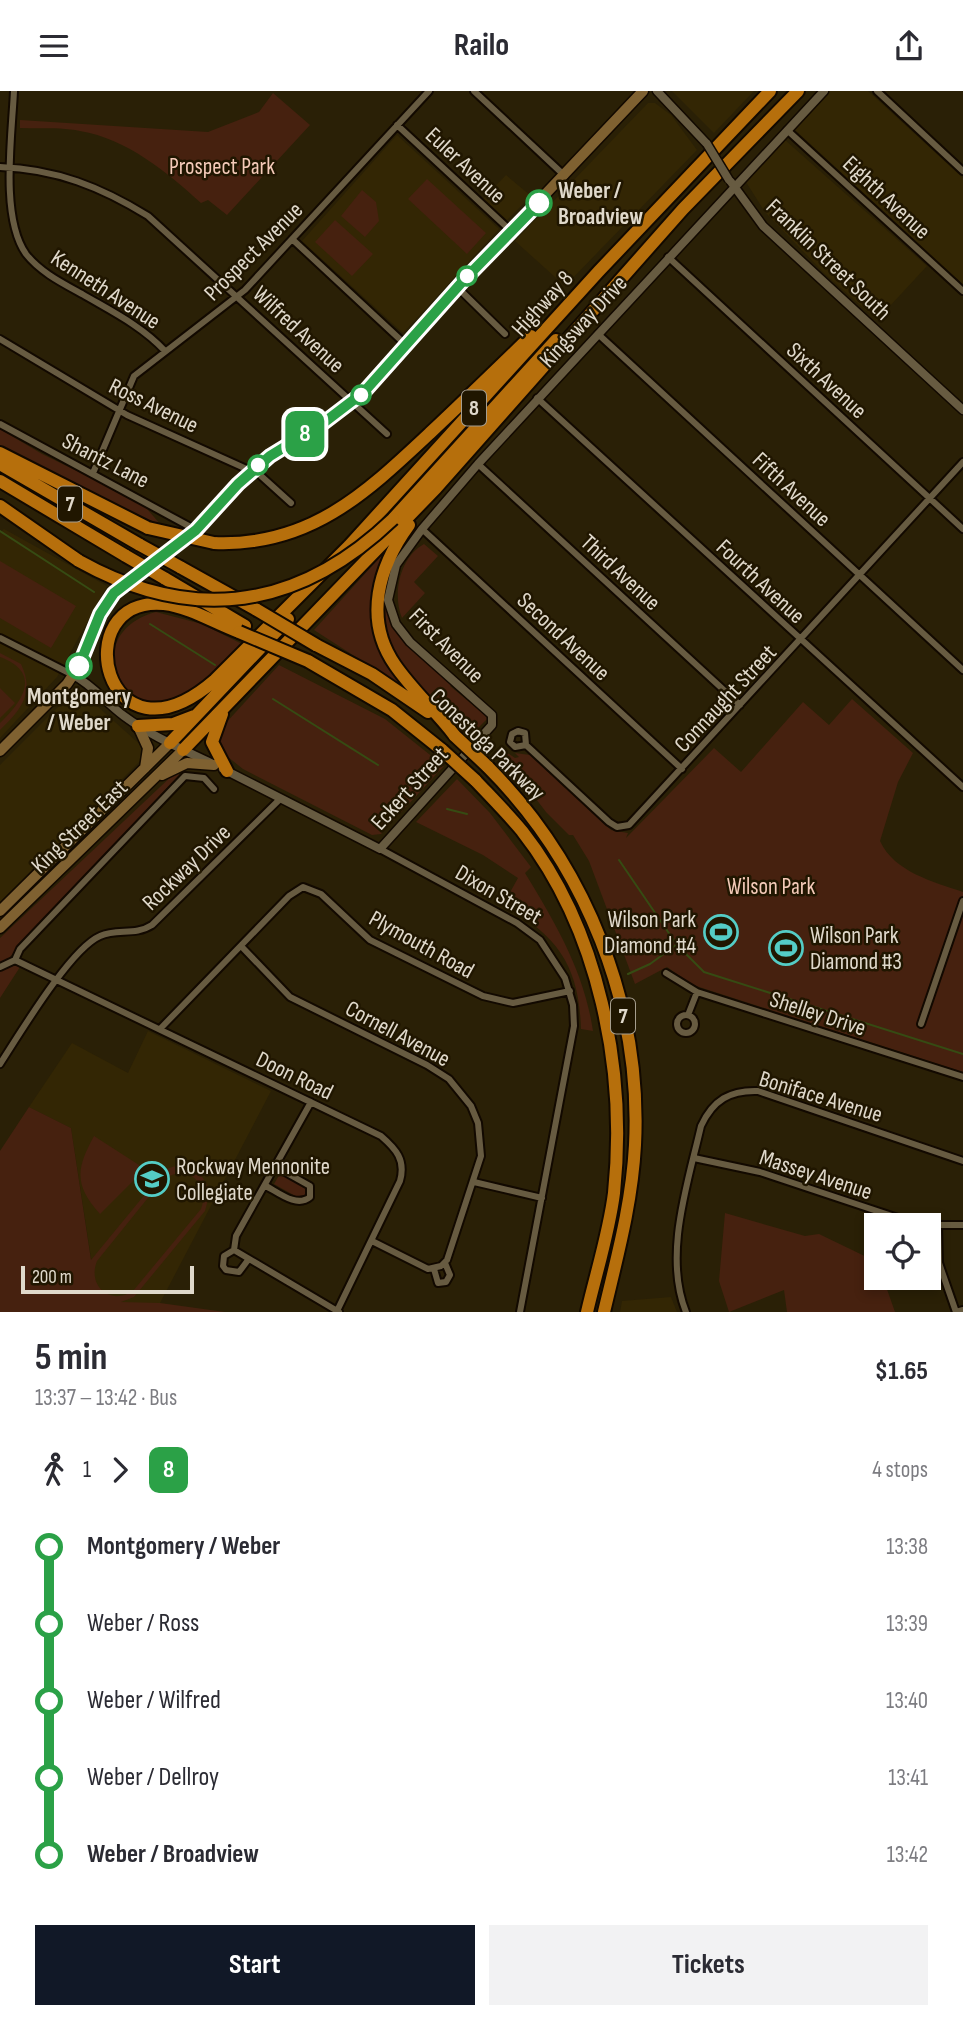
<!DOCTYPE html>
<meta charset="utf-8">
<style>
:root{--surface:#fff;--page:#f2f2f3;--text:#2b2b33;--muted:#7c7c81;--accent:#111827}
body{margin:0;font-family:"Sofia Sans Condensed",sans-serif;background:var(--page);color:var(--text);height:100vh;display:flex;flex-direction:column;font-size:26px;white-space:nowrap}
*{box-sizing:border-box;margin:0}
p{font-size:23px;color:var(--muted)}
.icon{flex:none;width:38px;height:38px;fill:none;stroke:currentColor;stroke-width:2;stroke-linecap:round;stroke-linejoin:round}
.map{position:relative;height:1221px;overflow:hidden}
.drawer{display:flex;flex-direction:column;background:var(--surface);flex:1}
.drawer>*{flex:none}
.badge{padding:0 14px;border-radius:10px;font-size:24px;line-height:46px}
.controls{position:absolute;left:864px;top:1122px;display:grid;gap:14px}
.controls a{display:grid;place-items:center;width:77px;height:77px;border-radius:0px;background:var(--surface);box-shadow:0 4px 10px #0003;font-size:35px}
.scale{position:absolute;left:21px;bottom:18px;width:173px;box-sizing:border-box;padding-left:7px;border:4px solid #e0d9cb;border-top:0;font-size:19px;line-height:24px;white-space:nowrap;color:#e0d9cb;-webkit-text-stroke:5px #201600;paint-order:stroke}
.map>.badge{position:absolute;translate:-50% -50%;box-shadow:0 0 0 4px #fff}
.legs{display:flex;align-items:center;gap:10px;height:77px;padding:0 35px;font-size:23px}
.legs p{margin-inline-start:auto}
.summary{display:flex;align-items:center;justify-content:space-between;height:119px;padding:0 35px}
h1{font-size:38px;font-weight:700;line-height:52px}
.button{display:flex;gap:14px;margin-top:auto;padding:14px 35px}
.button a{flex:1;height:80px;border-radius:0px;background:var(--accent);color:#fff;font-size:28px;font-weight:700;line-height:80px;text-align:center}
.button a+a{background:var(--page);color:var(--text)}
ul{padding:0 35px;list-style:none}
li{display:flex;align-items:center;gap:24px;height:77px;font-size:26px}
li i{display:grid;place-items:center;width:10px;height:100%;margin:0 9px;background:currentColor}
li i::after{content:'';width:18px;height:18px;margin:-9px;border:5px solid;border-radius:50%;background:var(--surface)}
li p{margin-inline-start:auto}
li:first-child i{background:linear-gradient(#0000 50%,currentColor 0)}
li:last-child i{background:linear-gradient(currentColor 50%,#0000 0)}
header{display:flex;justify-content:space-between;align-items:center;height:91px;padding:0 35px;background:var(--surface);font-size:32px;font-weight:700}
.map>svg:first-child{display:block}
.built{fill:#332604}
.green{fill:#46210f;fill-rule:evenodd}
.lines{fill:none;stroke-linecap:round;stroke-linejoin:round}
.stream{stroke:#364b13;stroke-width:2}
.minor-casing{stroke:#120900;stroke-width:10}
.tertiary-casing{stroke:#120900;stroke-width:11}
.secondary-casing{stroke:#120900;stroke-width:13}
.motorway-casing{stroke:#120900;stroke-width:16}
.minor{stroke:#675b41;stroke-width:6}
.tertiary{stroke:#675b41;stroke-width:8}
.secondary{stroke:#7f6131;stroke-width:10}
.motorway{stroke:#b66f0c;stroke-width:12}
.tertiary-bridge-casing{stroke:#120900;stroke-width:11;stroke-linecap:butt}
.motorway-bridge-casing{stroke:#120900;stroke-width:16;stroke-linecap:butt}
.tertiary-bridge{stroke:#675b41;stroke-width:8}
.motorway-bridge{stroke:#b66f0c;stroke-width:12}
.line-1-casing{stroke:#fff;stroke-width:16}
.line-1{stroke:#2ba147;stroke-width:10}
.stop-1-dot{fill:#fff;stroke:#2ba147;stroke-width:3.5}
.labels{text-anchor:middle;stroke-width:5;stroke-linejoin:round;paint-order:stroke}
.shield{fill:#201600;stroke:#a69e8e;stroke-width:2}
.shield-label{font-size:21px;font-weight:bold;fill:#e0d9cb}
.street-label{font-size:23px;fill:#e0d9cb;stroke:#201600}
.park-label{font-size:23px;fill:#f4cab8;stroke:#201600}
.stop-label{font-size:23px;font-weight:bold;fill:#e0d9cb;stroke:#201600;text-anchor:start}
.poi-label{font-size:23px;fill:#e0d9cb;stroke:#201600;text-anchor:start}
</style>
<header><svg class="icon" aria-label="menu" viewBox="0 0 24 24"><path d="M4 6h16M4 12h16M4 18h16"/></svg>Railo<svg class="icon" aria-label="share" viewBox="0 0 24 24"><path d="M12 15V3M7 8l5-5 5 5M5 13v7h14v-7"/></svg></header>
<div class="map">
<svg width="963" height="1221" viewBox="0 0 963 1221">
<rect width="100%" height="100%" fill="#2a2006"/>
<!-- built -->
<path class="built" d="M672 0H754L714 42Z
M829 0H868L963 87V194L794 38Z
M648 12H655L671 24 697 59 565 195 515 150Z
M397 44 499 138 403 242 302 150Z
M785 49 927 175 877 229 825 183 765 121 746 91Z
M506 84 531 105 507 129 483 108Z
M4 438 107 495 57 586 0 647V442Z
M77 597 145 658V665L0 811V674Z
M148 940 271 1000 160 1212H98L71 1037 29 1016 72 952 128 982Z
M671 1206 677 1221H620L622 1210Z"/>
<!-- green -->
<path class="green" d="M273 2 310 34 227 124 208 109 201 112C167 81 127 48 80 40 61 36 39 38 20 37V29L208 41 259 21Z
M427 88 486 142 467 163 408 108Z
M362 99 376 111 379 130 365 146 341 125Z
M335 129 373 163 352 185 315 151Z
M0 338 42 363 141 411 161 434 139 427 0 355Z
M424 453 438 465 414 491 425 502 402 527C392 503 400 466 424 453Z
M382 464C362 523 368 544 401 595L314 539Z
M0 470 76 515 51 557 0 527Z
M385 498C384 542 422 565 452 593L450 595 485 624 487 628 471 644C428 598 374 570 385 498Z
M156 521 202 533 244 554C225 572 205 596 181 607 117 636 80 541 156 521Z
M0 562 21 573C35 602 21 619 0 639V632C22 611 43 582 0 566Z
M279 574 385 628 444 675 381 743 372 744 243 678 218 658 217 646 224 634Z
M0 597 15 612 0 627Z
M852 608 913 662 898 691 880 750C894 781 934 791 963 801V981L693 894 667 876 635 893 589 770 573 744H569L546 721 501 662 503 659 515 667 519 666 515 662 530 664 611 739 628 742 626 747 714 657 741 681 803 611 829 634Z
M177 680 179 684 8 868 20 876 0 907V847Z
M457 688 490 722 531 776 525 782C556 833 584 880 593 940L581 938C579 875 558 845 503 814L518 787 483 764 416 731Z
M29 1016 71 1037 91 1169 165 1079C186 1068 203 1080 210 1101L205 1120 134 1206 121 1211 160 1212 225 1221H0V1060ZM180 1081C199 1085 208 1099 201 1118L133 1200C110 1215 87 1195 97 1170L164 1087Z
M94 1045 139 1074 140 1083 100 1123C74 1094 76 1078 94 1045Z
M281 1081 306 1095 305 1107 297 1106 274 1093Z
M725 1122 805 1145 819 1143 877 1171V1186L883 1187 895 1221H787L784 1199 729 1221 719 1190Z"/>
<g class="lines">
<!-- stream -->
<path class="stream" d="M0 440 94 501
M150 533 215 574
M273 608 378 674
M447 718 467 723
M619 769 677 854 704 881 963 963
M628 883 650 873 676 854"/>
<!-- minor casing -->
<g class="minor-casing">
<path id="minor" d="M14 0C12 44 0 126 26 163 40 181 62 192 82 203 111 220 142 235 165 260
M474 0 565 85
M877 0 963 80
M397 34 511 140
M787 39 963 200
M0 76C56 78 101 96 148 125L387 343
M292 148 405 253
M668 166 963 438
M457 196 505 243
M598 243 963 579
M0 248 127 324 260 384 291 412
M537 307 963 696
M0 333 196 439
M478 373 740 614
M93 382 134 285 245 199 429 0
M422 438 682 678
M0 547 73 584
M526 654 515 656 510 651 512 643 518 640 525 642 526 654 609 731 617 736 629 734 963 371
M380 758 517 832 540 849 565 887 573 914 574 935 520 1221
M241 855 290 906 427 974 449 988 471 1015 478 1032 481 1065 447 1169 441 1175 428 1178 372 1150
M15 869 381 1045C396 1058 406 1069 400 1090L337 1220
M0 876 15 869 20 858 185 685 204 687 214 698
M666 882 697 901 963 986
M688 924 697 901
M677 933a9 9 0 1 1 18 0a9 9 0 1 1-18 0Z
M921 933 963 810
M160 938 289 805 303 796 321 803 370 849 483 905 513 912 570 900
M0 973C19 944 70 858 100 845 117 837 135 845 152 834L280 708
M311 1011 236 1145 234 1159 339 1221
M694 1067 760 1081 913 1132 927 1134
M474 1091 542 1107
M266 1095C279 1102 297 1117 310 1106V1095L276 1076
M929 1134H963
M938 1135 939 1172 956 1221 963 1219
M234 1159 224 1165 223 1175 226 1179 239 1181 248 1169
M434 1178 438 1192 446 1191 450 1184 445 1172
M686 1221C663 1164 688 1092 701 1035 713 1009 730 999 758 1000L963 1070"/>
</g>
<!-- tertiary casing -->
<g class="tertiary-casing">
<path id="tertiary" d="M657 0 707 53
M731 91 763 135 963 319
M73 584C93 594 106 612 124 625 151 645 182 658 211 672
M223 678 380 758 492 634V624L410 551 396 533 388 509 396 474 422 438 478 373 824 0"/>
</g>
<!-- secondary casing -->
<g class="secondary-casing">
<path id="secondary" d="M138 635 148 657 145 677
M0 660 67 593 79 575 100 523 114 502 205 431 238 393 270 365 322 333 364 301 463 190 643 0
M162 684 187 672 214 674
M0 820 170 652
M0 837 183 659"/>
</g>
<!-- motorway casing -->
<g class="motorway-casing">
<path id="motorway" d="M0 362 148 437
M0 373 140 454
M0 390 126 465
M0 415 79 470
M393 428 556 249
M409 434C379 475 363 528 395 574 413 600 436 620 455 645
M214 452C309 456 365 403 430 342 464 310 498 277 531 245
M180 476 257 519
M164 487 245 535
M239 541C215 532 189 516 164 513 65 504 103 686 215 589L349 455 599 180 770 0
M316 554 372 583 428 621
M308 570 392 619 442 659
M222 623 212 651 227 680
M138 635 173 633 194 625
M170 652 288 528
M183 659 436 397 683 118 798 0
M487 675C586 774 642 914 635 1054 632 1112 617 1166 604 1221
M475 689C491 706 507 722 522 740 599 838 627 979 614 1102 609 1142 596 1182 587 1221"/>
</g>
<!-- minor -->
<use href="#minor" class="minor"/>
<!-- tertiary -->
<use href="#tertiary" class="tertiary"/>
<!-- secondary -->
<use href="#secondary" class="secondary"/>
<!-- motorway -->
<use href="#motorway" class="motorway"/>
<!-- tertiary-bridge casing -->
<g class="tertiary-bridge-casing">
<path id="tertiary-bridge" d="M707 53 729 89"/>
</g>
<!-- motorway-bridge casing -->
<g class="motorway-bridge-casing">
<path id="motorway-bridge" d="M148 437 214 452
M140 454 180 476
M126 465 164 487
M79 470C194 534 299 518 393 428
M257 519 316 554
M239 541 308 570
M455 645 487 675
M442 659 475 689"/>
</g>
<!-- tertiary-bridge -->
<use href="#tertiary-bridge" class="tertiary-bridge"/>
<!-- motorway-bridge -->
<use href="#motorway-bridge" class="motorway-bridge"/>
</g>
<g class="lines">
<!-- line-1 casing -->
<g class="line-1-casing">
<path id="line-1" d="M79 575 100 523 114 502 196 439 238 393 270 365 322 333 364 301 463 190 539 112"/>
</g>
<!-- line-1 -->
<use href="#line-1" class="line-1"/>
</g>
<!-- icons -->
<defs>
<g id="stadium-ring" transform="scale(1.75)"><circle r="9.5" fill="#201600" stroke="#54cdc6" stroke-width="1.5"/><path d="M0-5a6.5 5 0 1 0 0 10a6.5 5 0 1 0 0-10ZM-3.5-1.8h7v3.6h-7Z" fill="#54cdc6"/></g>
<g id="school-ring" transform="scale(1.75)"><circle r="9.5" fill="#201600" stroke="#54cdc6" stroke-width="1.5"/><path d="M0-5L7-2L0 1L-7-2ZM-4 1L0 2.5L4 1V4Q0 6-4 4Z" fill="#54cdc6"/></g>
</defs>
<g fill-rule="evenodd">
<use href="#stadium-ring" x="721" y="841"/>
<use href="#stadium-ring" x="786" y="857"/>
<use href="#school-ring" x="152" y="1088"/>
</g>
<!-- markers -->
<g class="stop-1-dot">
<circle cx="539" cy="112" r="12"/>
<circle cx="467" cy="185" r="9"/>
<circle cx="361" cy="304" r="9"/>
<circle cx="258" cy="374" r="9"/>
<circle cx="79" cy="575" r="12"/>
</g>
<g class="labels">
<!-- shield labels -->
<g class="shield">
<rect x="462" y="299.5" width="24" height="35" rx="5"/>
<rect x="58" y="395.5" width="24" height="35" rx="5"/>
<rect x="611" y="907.5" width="24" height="35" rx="5"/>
</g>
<g class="shield-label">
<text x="474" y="324">8</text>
<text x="70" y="420">7</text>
<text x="623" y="932">7</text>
</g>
<!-- street labels -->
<g class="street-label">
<text transform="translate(466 74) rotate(43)" y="8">Euler Avenue</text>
<text transform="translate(887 106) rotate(43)" y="8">Eighth Avenue</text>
<text transform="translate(253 160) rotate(-45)" y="8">Prospect Avenue</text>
<text transform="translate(829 168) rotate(44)" y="8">Franklin Street South</text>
<text transform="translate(106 198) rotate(33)" y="8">Kenneth Avenue</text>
<text transform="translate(542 212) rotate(-48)" y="8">Highway 8</text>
<text transform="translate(583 230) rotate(-47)" y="8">Kingsway Drive</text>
<text transform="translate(299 238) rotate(43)" y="8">Wilfred Avenue</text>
<text transform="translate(827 289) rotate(43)" y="8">Sixth Avenue</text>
<text transform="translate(154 314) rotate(26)" y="8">Ross Avenue</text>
<text transform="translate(106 369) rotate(27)" y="8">Shantz Lane</text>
<text transform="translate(792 398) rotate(43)" y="8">Fifth Avenue</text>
<text transform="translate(621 481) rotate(43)" y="8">Third Avenue</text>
<text transform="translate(761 490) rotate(43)" y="8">Fourth Avenue</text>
<text transform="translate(564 545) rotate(43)" y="8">Second Avenue</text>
<text transform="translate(447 554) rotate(45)" y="8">First Avenue</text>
<text transform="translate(725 607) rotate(-47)" y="8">Connaught Street</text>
<text transform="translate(488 653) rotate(44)" y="8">Conestoga Parkway</text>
<text transform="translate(409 697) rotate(-48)" y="8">Eckert Street</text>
<text transform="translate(79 735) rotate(-44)" y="8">King Street East</text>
<text transform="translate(186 776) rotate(-44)" y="8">Rockway Drive</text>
<text transform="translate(499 803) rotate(30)" y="8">Dixon Street</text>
<text transform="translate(422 853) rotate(29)" y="8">Plymouth Road</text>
<text transform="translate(818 922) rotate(18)" y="8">Shelley Drive</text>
<text transform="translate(398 942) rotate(28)" y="8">Cornell Avenue</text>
<text transform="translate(295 984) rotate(26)" y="8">Doon Road</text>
<text transform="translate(821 1005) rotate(17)" y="8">Boniface Avenue</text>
<text transform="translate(816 1083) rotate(18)" y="8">Massey Avenue</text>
</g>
<!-- park labels -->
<g class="park-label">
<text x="222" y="83">Prospect Park</text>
<text x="771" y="803">Wilson Park</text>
</g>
<!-- stop labels -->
<g class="stop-label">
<text x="558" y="107">Weber /<tspan x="558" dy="26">Broadview</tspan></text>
<text x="79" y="613" text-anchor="middle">Montgomery<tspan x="79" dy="26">/ Weber</tspan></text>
</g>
<!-- poi labels -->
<g class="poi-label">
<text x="696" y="836" text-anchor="end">Wilson Park<tspan x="696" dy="26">Diamond #4</tspan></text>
<text x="810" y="852">Wilson Park<tspan x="810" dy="26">Diamond #3</tspan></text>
<text x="176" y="1083">Rockway Mennonite<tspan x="176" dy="26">Collegiate</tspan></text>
</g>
</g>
</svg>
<div class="controls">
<a><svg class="icon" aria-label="locate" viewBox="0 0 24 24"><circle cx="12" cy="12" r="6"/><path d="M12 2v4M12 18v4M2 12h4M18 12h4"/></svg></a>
</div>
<div class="scale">200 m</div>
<b class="badge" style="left:305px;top:343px;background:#2ba147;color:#fff">8</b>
</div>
<section class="drawer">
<div class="summary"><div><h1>5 min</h1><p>13:37 – 13:42 · Bus</p></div><b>$1.65</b></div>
<div class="legs"><svg class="icon" aria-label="walk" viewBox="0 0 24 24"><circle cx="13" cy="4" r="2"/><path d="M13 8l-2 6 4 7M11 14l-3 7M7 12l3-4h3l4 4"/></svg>1<svg class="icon" aria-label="forward" viewBox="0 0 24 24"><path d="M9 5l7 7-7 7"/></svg><b class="badge" style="background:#2ba147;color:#fff">8</b><p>4 stops</p></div>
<ul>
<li><i style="color:#2ba147"></i><b>Montgomery / Weber</b><p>13:38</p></li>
<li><i style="color:#2ba147"></i><span>Weber / Ross</span><p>13:39</p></li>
<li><i style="color:#2ba147"></i><span>Weber / Wilfred</span><p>13:40</p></li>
<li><i style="color:#2ba147"></i><span>Weber / Dellroy</span><p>13:41</p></li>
<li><i style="color:#2ba147"></i><b>Weber / Broadview</b><p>13:42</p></li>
</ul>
<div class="button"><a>Start</a><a>Tickets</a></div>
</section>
